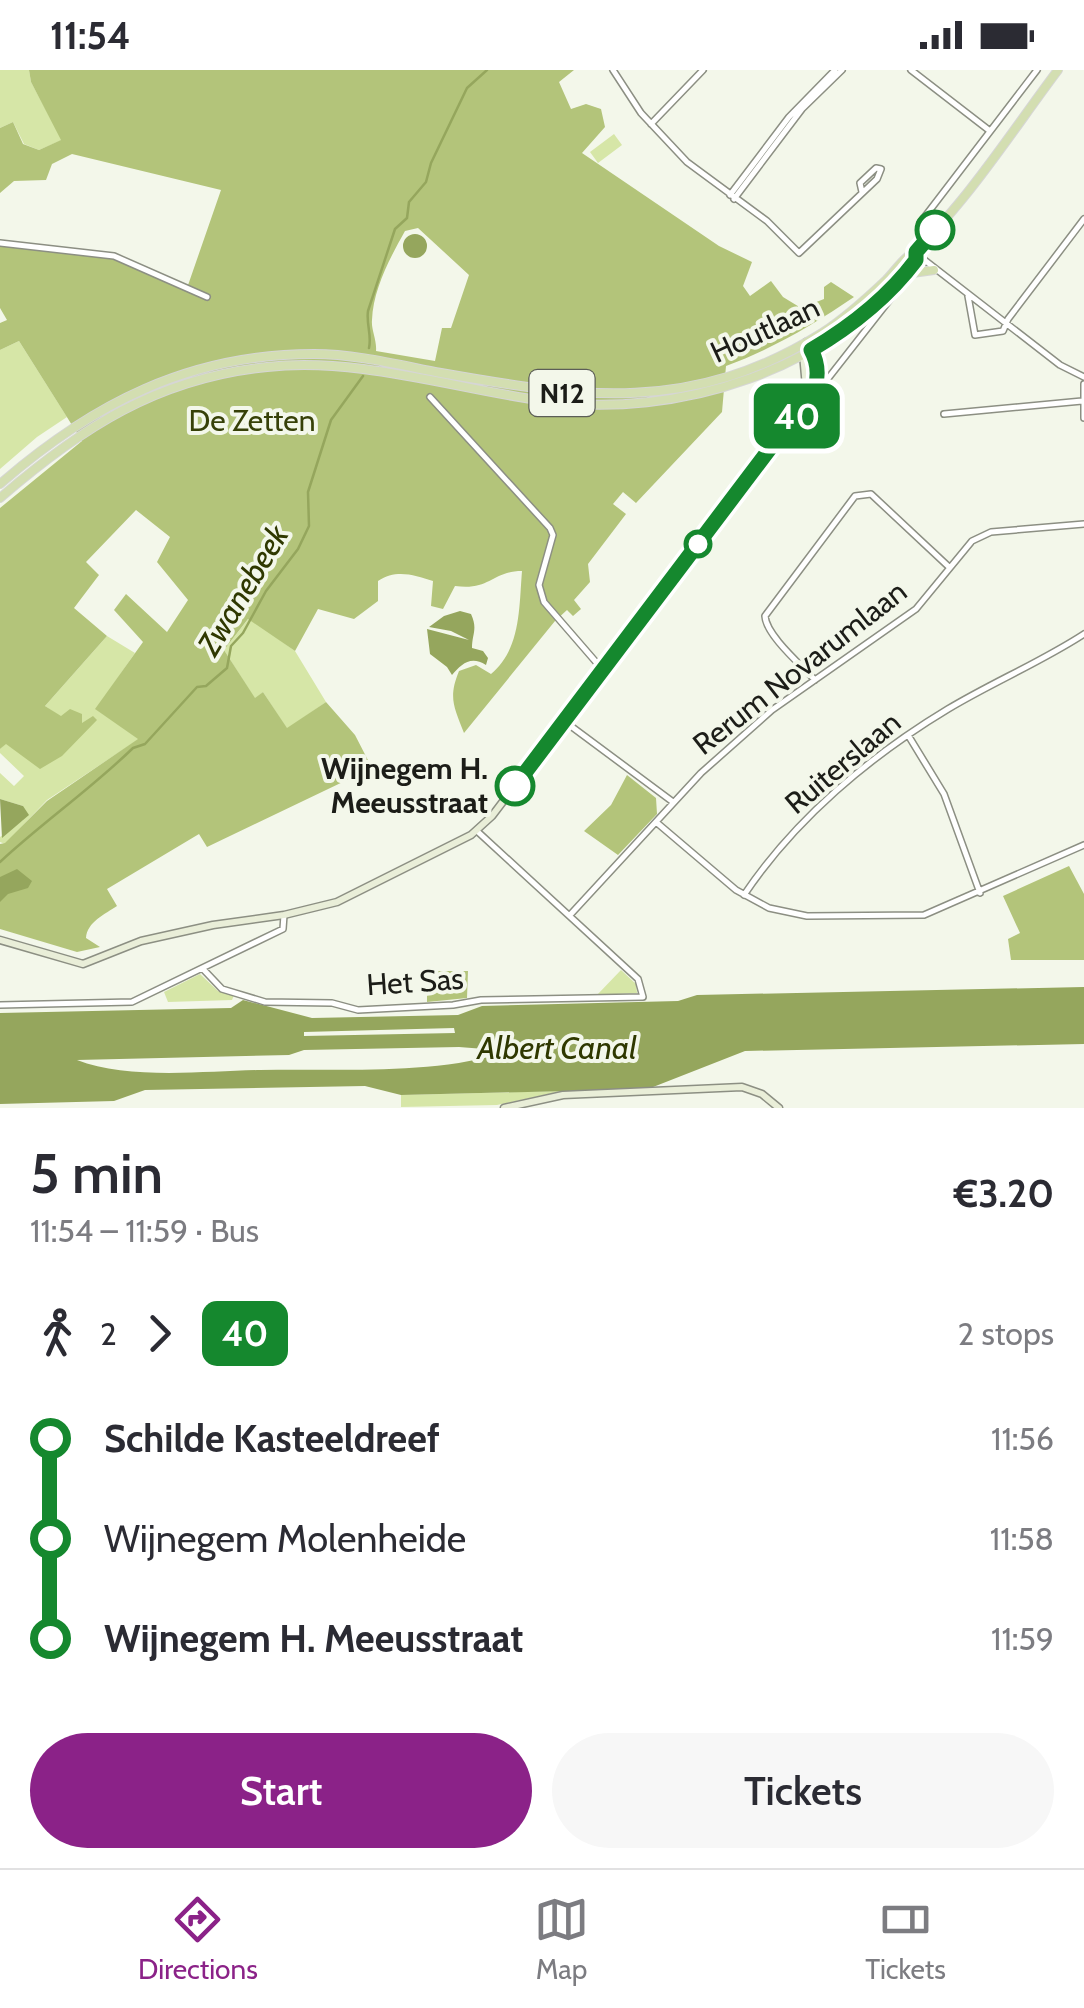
<!DOCTYPE html>
<meta charset="utf-8">
<style>
:root{--surface:#fff;--page:#f7f7f7;--text:#2b2b33;--muted:#7c7c81;--line:#e1e1e2;--accent:#8b2288}
body{margin:0;font-family:Cabin,sans-serif;background:var(--page);color:var(--text);height:100vh;display:flex;flex-direction:column;font-size:38px;white-space:nowrap}
*{box-sizing:border-box;margin:0}
p{font-size:32px;color:var(--muted)}
.icon{flex:none;width:55px;height:55px;fill:none;stroke:currentColor;stroke-width:2;stroke-linecap:round;stroke-linejoin:round}
.map{position:relative;height:1038px;overflow:hidden}
.drawer{display:flex;flex-direction:column;background:var(--surface);flex:1}
.drawer>*{flex:none}
.badge{padding:0 20px;border-radius:15px;font-size:35px;line-height:65px}
.map>.badge{position:absolute;translate:-50% -50%;box-shadow:0 0 0 5px #fff}
.legs{display:flex;align-items:center;gap:15px;height:110px;padding:0 30px;font-size:32px}
.legs p{margin-inline-start:auto}
.head{display:flex;align-items:center;justify-content:space-between;height:170px;padding:0 30px}
h1{font-size:55px;font-weight:600;line-height:75px}
.cta{display:flex;gap:20px;margin-top:auto;padding:20px 30px}
.cta a{flex:1;height:115px;border-radius:60px;background:var(--accent);color:#fff;font-size:40px;font-weight:600;line-height:115px;text-align:center}
.cta a+a{background:var(--page);color:var(--text)}
ul{padding:0 30px;list-style:none}
li{display:flex;align-items:center;gap:35px;height:100px;font-size:38px}
li i{display:grid;place-items:center;width:15px;height:100%;margin:0 12px;background:currentColor}
li i::after{content:'';width:25px;height:25px;margin:-12px;border:8px solid;border-radius:50%;background:var(--surface)}
li p{margin-inline-start:auto}
li:first-child i{background:linear-gradient(#0000 50%,currentColor 0)}
li:last-child i{background:linear-gradient(currentColor 50%,#0000 0)}
.status{display:flex;justify-content:space-between;align-items:center;height:70px;padding:0 50px;background:var(--surface);direction:ltr}
.status svg{height:28px;fill:currentColor}
.tab-bar{display:flex;justify-content:space-around;align-items:center;height:140px;border-top:2px solid var(--line);background:var(--surface);font-size:28px;color:var(--muted)}
.tab-bar a{display:grid;justify-items:center;gap:5px}
.tab-bar .current{color:var(--accent)}
.map>svg:first-child{display:block}
.green{fill:#d6e6a7}
.forest{fill:#b3c47a;fill-rule:evenodd}
.water{fill:#95a65d;fill-rule:evenodd}
.lines{fill:none;stroke-linecap:round;stroke-linejoin:round}
.stream{stroke:#95a65d;stroke-width:2.5}
.street-casing{stroke:#8c8f83;stroke-width:8}
.secondary-casing{stroke:#8c8f83;stroke-width:9}
.primary-casing{stroke:#d6d6d5;stroke-width:10}
.street{stroke:#fff;stroke-width:5}
.secondary{stroke:#e9eed8;stroke-width:6}
.primary{stroke:#d3deb1;stroke-width:8}
.line-1-casing{stroke:#fff;stroke-width:22}
.line-1{stroke:#15882e;stroke-width:15}
.stop-1-dot{fill:#fff;stroke:#15882e;stroke-width:5}
.labels{text-anchor:middle;stroke-width:8;stroke-linejoin:round;paint-order:stroke}
.shield{fill:#f3f7ea;stroke:#5c5e57;stroke-width:2.5}
.shield-label{font-size:28px;font-weight:bold;fill:#1c1d18}
.street-label{font-size:30px;fill:#1c1d18;stroke:#f3f7ea}
.park-label{font-size:30px;fill:#374108;stroke:#f3f7ea}
.stop-label{font-size:30px;font-weight:bold;fill:#1c1d18;stroke:#f3f7ea;text-anchor:end}
.water-label{font-size:32px;font-style:italic;fill:#2f3800;stroke:#f3f7ea}
</style>
<div class="status"><b>11:54</b><svg viewBox="0 0 49 12"><path d="M0 12V9h3v3zM5 12V6h3v6zM10 12V3h3v9zM15 12V0h3v12zM26 1h20v11H26zM47 4h2v5h-2z"/></svg></div>
<div class="map">
<svg width="1084" height="1038" viewBox="0 0 1084 1038">
<rect width="100%" height="100%" fill="#f3f7ea"/>
<!-- green -->
<path class="green" d="M0 0H29L31 12 62 70 39 80 24 74 13 52 0 58Z
M614 64 622 75 598 93 590 82Z
M19 271 67 347 37 367 0 399V280Z
M249 548 295 581 326 632 287 659 263 622 255 629 224 580Z
M107 566 135 583 96 639 139 669 47 730 5 774 0 772V767L23 750V736L0 729V703L14 716 24 706 0 683V679L5 674 82 654 61 647 45 636Z
M621 900 636 914 637 923 597 925Z
M200 904 218 921 234 925 232 930 168 932 164 922Z
M562 1021 497 1035 401 1037V1025Z"/>
<!-- forest -->
<path class="forest" d="M29 0H574L559 12 571 39 586 34 601 39 605 57 582 83 719 176 752 192 743 216 750 226 771 211 783 227 801 238 824 229V217L831 212 854 227C813 255 772 279 726 296L722 342 636 433 623 422 613 434 626 444 588 494 590 512 574 530 581 539 573 546 567 540 555 551 464 663C454 637 448 628 459 601L476 595 491 604C521 579 519 538 522 501 492 501 490 521 455 516L443 539 431 536 433 511C414 505 396 499 378 511V531L354 549 318 539 295 581 248 549 224 580 255 628 263 622 287 658 326 632 355 665 372 698 207 777 199 764 107 819 117 836C105 844 87 852 86 868L100 877 77 882 0 859V774L5 773 47 731 138 669 95 639 143 572 114 540 126 524 167 562 188 530 157 492 170 467 136 440 86 492 99 505 74 538 107 566 45 636 61 646 70 639 82 644V653L93 646 97 650 62 686 40 699 6 674 0 679V438L82 371 19 271 0 280V253L7 250 0 238V176L114 189 186 221 221 120 72 84 52 94 46 110 14 111 0 123V58L13 52 23 74 39 80 61 70 31 12ZM418 158 469 205 451 258H442L435 291 376 281C377 270 371 260 372 250 373 219 391 186 405 161Z
M627 705 656 728 657 744 618 785 584 761 611 735Z
M1069 796 1084 824V890H1011L1008 869 1020 863 1003 826Z
M427 901H468L467 928 427 932Z"/>
<!-- water -->
<path class="water" d="M403 176a12 12 0 1 1 24 0a12 12 0 1 1-24 0Z
M460 541 471 544C478 559 472 564 472 578L483 581 488 588 486 595C470 585 461 595 452 605L447 597 430 584 427 559 469 570 451 561 429 557 444 546Z
M0 729 23 736 29 745 2 768Z
M17 799 32 811 28 818 8 824 0 832V807Z
M1084 917V974L745 981 648 1019 401 1025 365 1016 145 1020 114 1031 0 1034V943L231 938 243 930 312 948 458 945 482 936 678 931 697 925ZM454 958 455 963 304 966V962ZM459 977 510 981C432 1006 342 998 260 1000 205 1001 127 1010 77 990L289 985 304 980Z"/>
<g class="lines">
<!-- stream -->
<path class="stream" d="M369 278C372 265 366 254 368 241L395 159 407 148 409 132 426 112 431 93 467 18 487 0
M0 792C43 752 91 719 133 678L145 674 197 617 206 616 227 598 231 576 243 563 266 521 298 479 309 456 308 422 331 350 363 306"/>
<!-- street casing -->
<g class="street-casing">
<path id="street" d="M613 0 641 43 687 92 767 151 799 183 877 109 881 99 876 98 860 113 862 122
M911 0 990 61
M651 54 703 0
M730 125 789 47 835 0
M734 129 802 39 842 0
M920 153 1037 0
M0 173 114 186 207 227
M918 185 1060 295 1084 307
M968 226 975 265 1003 261 1008 249 1084 149
M816 310 826 311 895 223
M1084 314V348
M430 327 550 458 553 465 539 515 544 532 602 599
M944 344 1082 331
M815 610C801 595 766 565 765 546L855 426 871 424 949 497
M564 651 673 732
M908 665 944 724 980 823
M656 752 736 820 769 838 807 846 924 845 1084 775
M744 825C795 749 870 686 948 639 993 612 1041 592 1084 564
M570 845 701 703 772 640 916 539 972 471 991 462 1084 454
M203 899 222 919 265 932 332 933 358 940 453 935 481 930 643 927 638 909 477 761
M0 935 132 932 283 859 284 845"/>
</g>
<!-- secondary casing -->
<g class="secondary-casing">
<path id="secondary" d="M793 348C809 339 821 314 818 295 817 287 810 279 806 272
M0 870 83 894 141 871 213 855 284 845 337 832 471 765 492 746 793 348 806 317 803 284
M504 1038 563 1025 742 1017 762 1024 779 1038"/>
</g>
<!-- primary casing -->
<g class="primary-casing">
<path id="primary" d="M905 204 934 200
M0 414C92 334 189 284 314 284 356 284 399 295 441 303 582 328 692 344 822 263 845 248 866 229 886 210 893 203 899 194 906 188 961 142 1014 58 1058 0
M0 428C81 358 157 308 267 297 359 287 452 318 544 331 677 349 834 301 916 189V182"/>
</g>
<!-- street -->
<use href="#street" class="street"/>
<!-- secondary -->
<use href="#secondary" class="secondary"/>
<!-- primary -->
<use href="#primary" class="primary"/>
</g>
<g class="lines">
<!-- line-1 casing -->
<g class="line-1-casing">
<path id="line-1" d="M515 716 793 348C815 335 824 303 811 280 850 257 889 226 916 190V182L935 160"/>
</g>
<!-- line-1 -->
<use href="#line-1" class="line-1"/>
</g>
<!-- markers -->
<g class="stop-1-dot">
<circle cx="935" cy="160" r="18"/>
<circle cx="698" cy="474" r="12"/>
<circle cx="515" cy="716" r="18"/>
</g>
<g class="labels">
<!-- shield labels -->
<rect class="shield" x="529.5" y="300" width="65" height="46" rx="8"/>
<g class="shield-label">
<text x="562" y="333">N12</text>
</g>
<!-- street labels -->
<g class="street-label">
<text transform="translate(765 260) rotate(-25)" y="10">Houtlaan</text>
<text transform="translate(800 598) rotate(-38)" y="10">Rerum Novarumlaan</text>
<text transform="translate(843 693) rotate(-40)" y="10">Ruiterslaan</text>
<text transform="translate(415 912) rotate(-4)" y="10">Het Sas</text>
</g>
<!-- park labels -->
<g class="park-label">
<text x="252" y="361">De Zetten</text>
</g>
<!-- stop labels -->
<g class="stop-label">
<text x="488" y="709">Wijnegem H.<tspan x="488" dy="34">Meeusstraat</tspan></text>
</g>
<!-- water labels -->
<g class="water-label">
<text transform="translate(243 520) rotate(-59)" y="11">Zwanebeek</text>
<text x="557" y="989">Albert Canal</text>
</g>
</g>
</svg>
<b class="badge" style="left:797px;top:346px;background:#15882e;color:#fff">40</b>
</div>
<section class="drawer">
<div class="head"><div><h1>5 min</h1><p>11:54 – 11:59 · Bus</p></div><b>€3.20</b></div>
<div class="legs"><svg class="icon" aria-label="walk" viewBox="0 0 24 24"><circle cx="13" cy="4" r="2"/><path d="M13 8l-2 6 4 7M11 14l-3 7M7 12l3-4h3l4 4"/></svg>2<svg class="icon" aria-label="forward" viewBox="0 0 24 24"><path d="M9 5l7 7-7 7"/></svg><b class="badge" style="background:#15882e;color:#fff">40</b><p>2 stops</p></div>
<ul>
<li><i style="color:#15882e"></i><b>Schilde Kasteeldreef</b><p>11:56</p></li>
<li><i style="color:#15882e"></i><span>Wijnegem Molenheide</span><p>11:58</p></li>
<li><i style="color:#15882e"></i><b>Wijnegem H. Meeusstraat</b><p>11:59</p></li>
</ul>
<div class="cta"><a>Start</a><a>Tickets</a></div>
</section>
<nav class="tab-bar">
<a class="current"><svg class="icon" aria-label="directions" viewBox="0 0 24 24"><path d="M12 3l9 9-9 9-9-9zM9 14v-3h6M13 9l2 2-2 2"/></svg>Directions</a>
<a><svg class="icon" aria-label="map" viewBox="0 0 24 24"><path d="M3 6l6-2 6 2 6-2v14l-6 2-6-2-6 2zM9 4v14M15 6v14"/></svg>Map</a>
<a><svg class="icon" aria-label="tickets" viewBox="0 0 24 24"><path d="M3 7h18v10H3zM15 7v10"/></svg>Tickets</a>
</nav>
